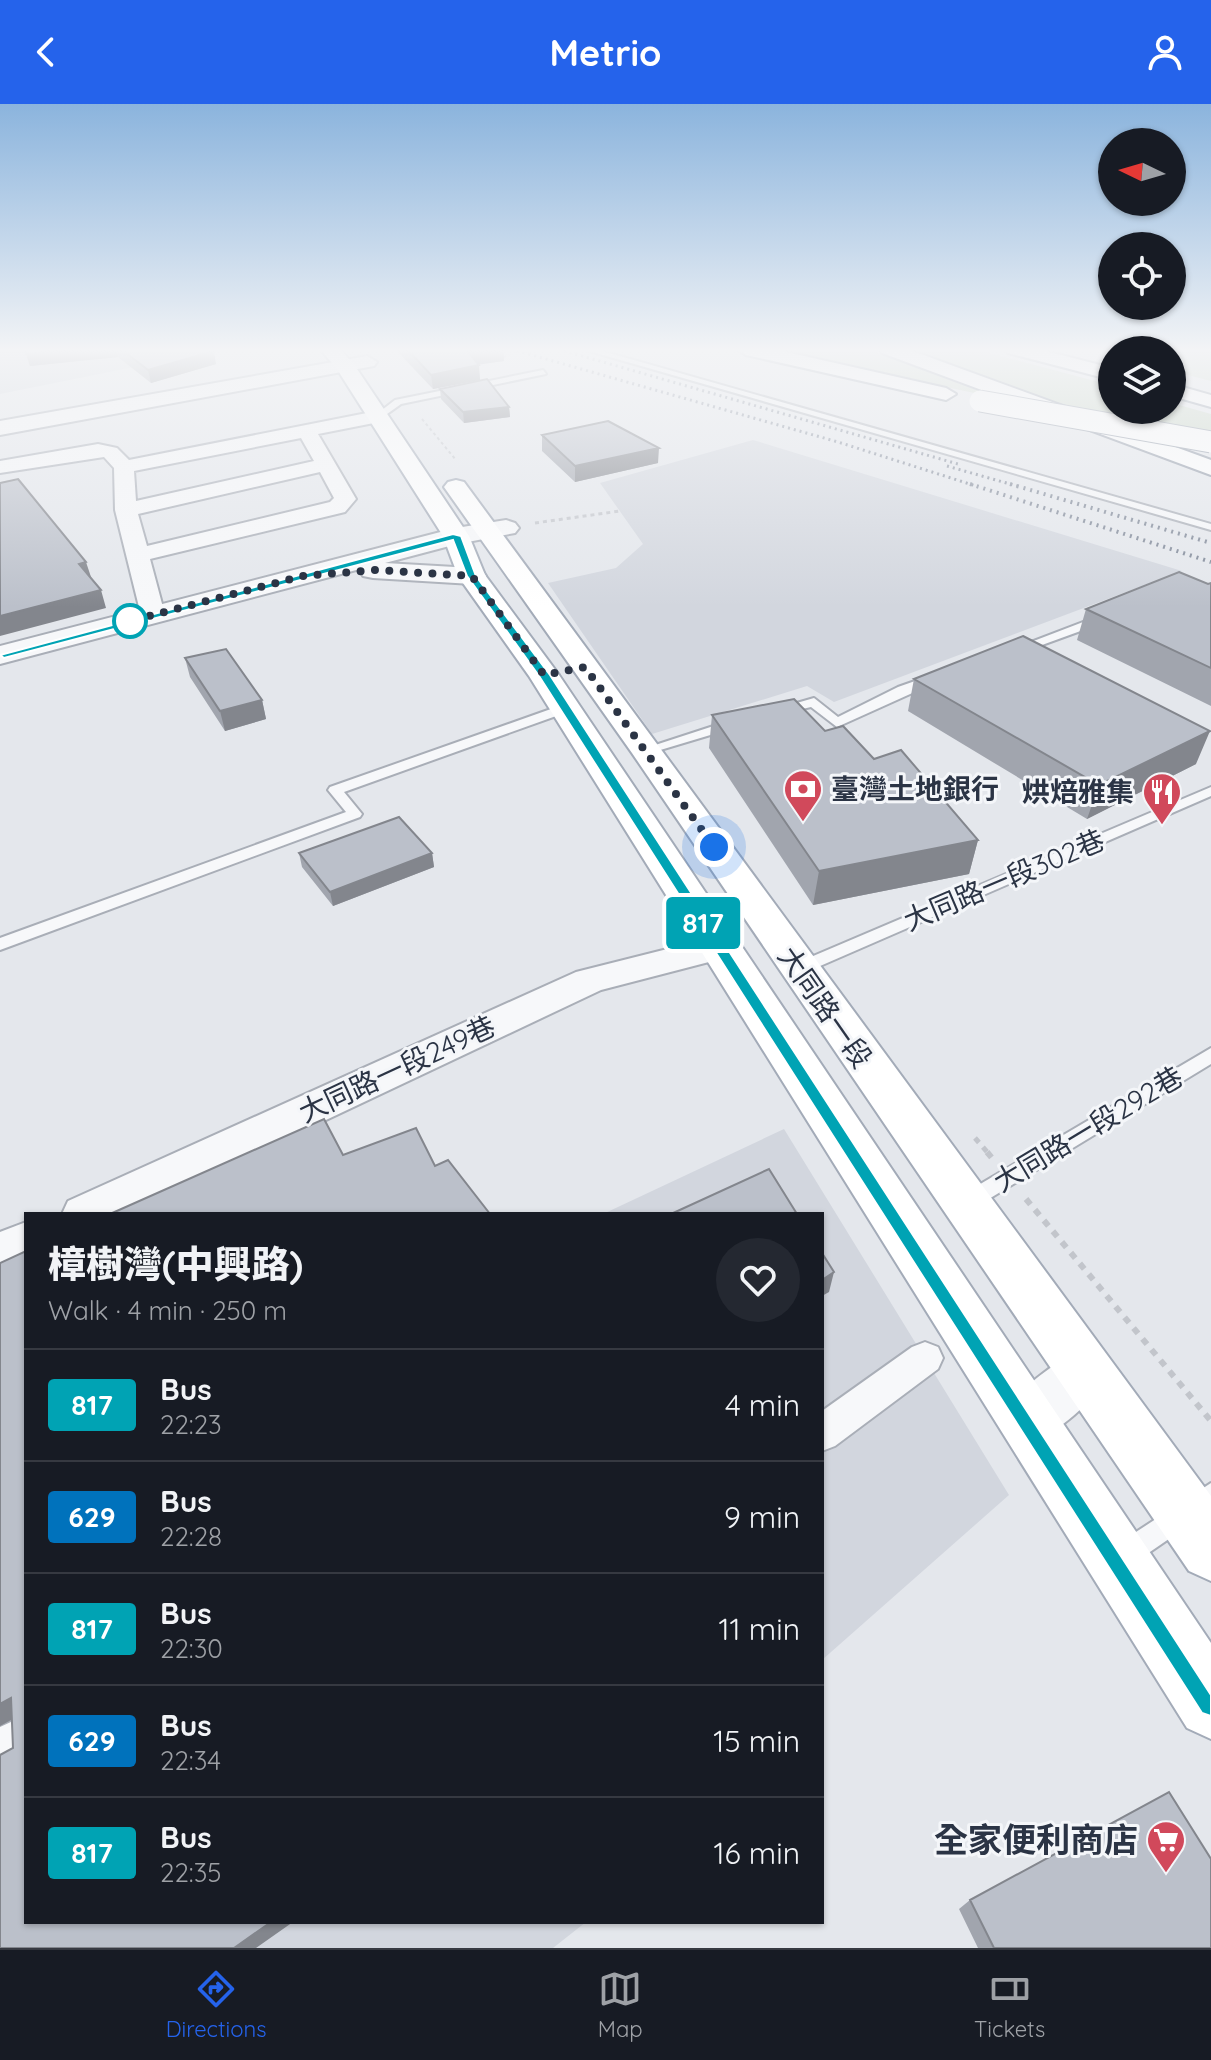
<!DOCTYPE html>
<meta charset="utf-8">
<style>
:root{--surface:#171b24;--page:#242831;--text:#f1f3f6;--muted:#9ea1a6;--line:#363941;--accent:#2563eb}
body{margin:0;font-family:Quicksand,"Noto Sans TC",sans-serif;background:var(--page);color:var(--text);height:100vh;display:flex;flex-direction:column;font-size:30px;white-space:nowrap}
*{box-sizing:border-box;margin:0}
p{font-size:26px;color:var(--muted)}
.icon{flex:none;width:44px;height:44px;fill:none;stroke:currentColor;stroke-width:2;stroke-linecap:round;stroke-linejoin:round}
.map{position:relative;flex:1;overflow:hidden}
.sheet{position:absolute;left:24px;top:1108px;width:800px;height:712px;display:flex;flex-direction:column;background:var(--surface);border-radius:0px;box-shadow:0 2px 6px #0004}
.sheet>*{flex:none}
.badge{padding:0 16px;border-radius:6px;font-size:28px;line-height:52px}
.needle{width:52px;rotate:275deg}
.controls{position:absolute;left:1098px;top:24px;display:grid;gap:16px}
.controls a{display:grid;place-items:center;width:88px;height:88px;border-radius:50%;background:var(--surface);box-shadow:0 2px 6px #0004;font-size:40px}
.you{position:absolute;width:40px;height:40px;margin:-20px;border:6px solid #fff;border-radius:50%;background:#1a73e8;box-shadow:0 0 0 12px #1a73e833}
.map>.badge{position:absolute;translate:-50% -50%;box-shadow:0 0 0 4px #fff}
.round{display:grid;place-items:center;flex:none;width:84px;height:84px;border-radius:42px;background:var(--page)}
.overview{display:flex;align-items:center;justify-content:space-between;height:136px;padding:0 24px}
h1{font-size:38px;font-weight:800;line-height:60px}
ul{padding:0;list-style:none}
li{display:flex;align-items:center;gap:24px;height:112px;padding:0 24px;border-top:2px solid var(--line)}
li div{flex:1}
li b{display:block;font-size:30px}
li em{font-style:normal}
li .badge{min-width:88px;font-weight:700;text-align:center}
header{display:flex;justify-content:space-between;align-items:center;height:104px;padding:0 24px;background:var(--accent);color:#fff;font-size:36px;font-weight:800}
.tab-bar{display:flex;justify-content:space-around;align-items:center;height:112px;border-top:2px solid var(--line);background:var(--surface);font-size:22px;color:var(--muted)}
.tab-bar a{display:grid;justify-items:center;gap:4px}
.tab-bar .selected{color:var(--accent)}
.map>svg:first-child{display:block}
.built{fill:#d2d6de}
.green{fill:#c9d6c5}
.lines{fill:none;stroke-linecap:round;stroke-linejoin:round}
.service-casing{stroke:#a9aeb7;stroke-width:4}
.pedestrian-casing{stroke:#a9aeb7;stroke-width:4}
.minor-casing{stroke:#a9aeb7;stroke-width:4}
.tertiary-casing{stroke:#a9aeb7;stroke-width:4}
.primary-casing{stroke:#a3abb8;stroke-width:4}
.motorway-casing{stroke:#8b94a3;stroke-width:4}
.path-far3{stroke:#c2c5cb;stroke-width:2;stroke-dasharray:3 3;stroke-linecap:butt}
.path-far2{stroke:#c2c5cb;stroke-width:3;stroke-dasharray:4 4;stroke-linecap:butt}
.path-far1{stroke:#c2c5cb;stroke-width:5;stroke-dasharray:6 6;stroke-linecap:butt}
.path{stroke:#c2c5cb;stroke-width:6;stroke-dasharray:7 7;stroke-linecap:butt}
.service{fill:#f7f8fa;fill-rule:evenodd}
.pedestrian{fill:#f7f8fa;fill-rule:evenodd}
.minor{fill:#f7f8fa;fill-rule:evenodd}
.tertiary{fill:#f7f8fa;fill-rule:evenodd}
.primary{fill:#fff;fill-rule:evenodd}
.motorway{fill:#fff;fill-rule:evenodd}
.rail-far1{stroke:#7d8696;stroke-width:3;stroke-dasharray:2 4;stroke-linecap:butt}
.rail{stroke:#7d8696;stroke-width:4;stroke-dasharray:2 5;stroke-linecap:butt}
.motorway-bridge-casing{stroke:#8b94a3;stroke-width:23;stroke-linecap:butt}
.path-bridge{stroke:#c2c5cb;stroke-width:2;stroke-dasharray:3 3;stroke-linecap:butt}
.motorway-bridge{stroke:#fff;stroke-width:21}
.wall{fill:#a1a5ae}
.shaded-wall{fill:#83868d}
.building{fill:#bbc0ca;stroke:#83868d;stroke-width:2}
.line{fill:#00a3b4;stroke:#fff;stroke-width:2}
.walk{stroke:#2b3445;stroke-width:8;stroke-dasharray:0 14.4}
.stop-dot{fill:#fff;stroke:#00a3b4;stroke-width:4}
.labels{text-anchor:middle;stroke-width:6;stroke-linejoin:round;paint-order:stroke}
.poi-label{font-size:28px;font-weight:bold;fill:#2b3445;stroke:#f4f6f9;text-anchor:start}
.street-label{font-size:28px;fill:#2b3445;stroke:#f4f6f9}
.near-poi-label{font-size:34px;font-weight:bold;fill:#2b3445;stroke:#f4f6f9;text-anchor:end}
</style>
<header><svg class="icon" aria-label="back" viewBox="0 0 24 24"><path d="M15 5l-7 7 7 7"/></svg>Metrio<svg class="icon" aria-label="person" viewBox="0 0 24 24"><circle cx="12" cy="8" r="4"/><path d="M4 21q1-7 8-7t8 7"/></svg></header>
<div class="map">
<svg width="1211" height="1844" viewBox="0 0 1211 1844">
<rect width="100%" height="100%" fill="#e4e7ec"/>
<!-- built -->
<path class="built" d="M0 245H223L0 290Z
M753 336 1182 467 834 598 807 582 652 630 548 479 616 464 643 440 600 379Z
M784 1025 1009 1391 822 1556V1110H603Z
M0 1161 26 1818H586L553 1844H0Z"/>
<!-- green -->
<path class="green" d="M765 245H868L998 294Z
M906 245H974L1095 277 1112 282V306H1172V299L1211 310V331L1084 312 995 276Z
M1087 245H1211V277L1172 267V246H1112V251Z"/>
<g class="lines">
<!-- service casing -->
<g class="service-casing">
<path id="service" d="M582 245H595L1211 420V426Z
M543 266 546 270 401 300 380 315 373 313 395 296Z
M1104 510 1110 514 1108 517 1020 549 1010 546Z
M935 570 939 571V577L837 623 811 603 776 611 769 607 814 594 838 613 898 583Z
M565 600 572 604 570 607 344 688 362 710 360 713 0 846V834L346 708 328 686 330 683Z
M732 616 737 617V623L647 650 640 646Z
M1211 683V692L804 869 798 871 789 865 792 861Z
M1211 944V960L974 1104 967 1106 960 1104 957 1098 960 1092Z
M1211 1379V1406L1131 1461 1122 1465 1113 1461 1109 1452 1113 1443Z"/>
</g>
<!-- pedestrian casing -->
<g class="pedestrian-casing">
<path id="pedestrian" d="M925 1238 938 1243 943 1254 938 1265 835 1342 822 1347V1307L912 1243Z
M26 1611V1657L0 1670V1623Z"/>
</g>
<!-- minor casing -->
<g class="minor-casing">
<path id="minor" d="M377 307 384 309 386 313 384 317 318 330 356 395 345 408 150 455 165 511 162 516H144L141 511 115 406 114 364 104 353 0 369V357L98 340 117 344 129 356ZM301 334 314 357 136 397 134 367ZM320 368 334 394 330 398 147 442 138 410Z
M719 832 732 836 737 844 732 852 601 886 127 1110H62L68 1097 576 868Z
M26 1118V1158L0 1168V1128Z
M1084 1246 1101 1252 1109 1268C1095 1298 1057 1329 1027 1341L1009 1334 1002 1317C1015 1287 1054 1257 1084 1246Z"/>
</g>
<!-- tertiary casing -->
<g class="tertiary-casing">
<path id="tertiary" d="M367 252 377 258 374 262 0 331V317Z
M506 416 515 419 519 424 515 429 457 440 385 459 472 464 482 466 486 472 482 478 472 480 373 474 363 472 360 465 0 560V542L456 424Z"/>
</g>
<!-- primary casing -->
<g class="primary-casing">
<path id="primary" d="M320 245H340L355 262 469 432 485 471 559 571 1211 1539V1635L1187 1624 529 572 458 472 443 432 337 265Z
M456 376 464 378 1211 1392V1477L1189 1467 632 649 444 383 448 378Z"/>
</g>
<!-- motorway casing -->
<g class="motorway-casing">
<path id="motorway" d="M737 245H773L946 284 956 290 946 296 746 251Z
M880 245H907L1211 356V371L882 249Z
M1006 245H1038L1112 264V276L1008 249Z
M1172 280 1211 291V303L1172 292Z"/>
</g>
<!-- path-far3 -->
<path class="path-far3" d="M422 315 456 356"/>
<!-- path-far2 -->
<path class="path-far2" d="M535 419 620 407"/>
<!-- path-far1 -->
<path class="path-far1" d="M975 1034 989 1050"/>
<!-- path -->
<path class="path" d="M987 1048 992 1054
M1026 1095 1211 1317"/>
<!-- service -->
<use href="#service" class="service"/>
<!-- pedestrian -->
<use href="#pedestrian" class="pedestrian"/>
<!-- minor -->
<use href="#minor" class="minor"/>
<!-- tertiary -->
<use href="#tertiary" class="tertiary"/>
<!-- primary -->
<use href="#primary" class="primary"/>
<!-- motorway -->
<use href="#motorway" class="motorway"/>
<!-- rail-far1 -->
<path class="rail-far1" d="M511 245 838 338 976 382
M558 245 958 360
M947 362 1017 382"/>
<!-- rail -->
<path class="rail" d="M970 380 1211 458
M1010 380 1211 439"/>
<!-- motorway-bridge casing -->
<g class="motorway-bridge-casing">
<path id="motorway-bridge" d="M980 297 1211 338"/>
</g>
<!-- path-bridge -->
<path class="path-bridge" d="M503 253 525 245"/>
<!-- motorway-bridge -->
<use href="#motorway-bridge" class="motorway-bridge"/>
</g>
<!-- wall -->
<path class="wall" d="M26 245H210L216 260 151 279 118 253 30 262Z
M395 245H503L504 257 478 260 480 276 433 285Z
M440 285 509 303 510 313 464 319 441 295Z
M542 331 658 359 575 378 542 347Z
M1211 479V602L1077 536 1086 505Z
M185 554 262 596 266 615 225 627 190 573Z
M914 575 1196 660 1087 715 908 607Z
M712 611 825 627 874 655 978 736 969 770 813 801 709 644Z
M299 749H432L434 763 333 802 302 763Z
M970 1796 1211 1844H978L959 1805Z"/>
<!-- shaded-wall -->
<path class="shaded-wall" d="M70 245H116L118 253 30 262 26 250Z
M487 245H503L504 257 469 262 468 248Z
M214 247 216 260 151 279 148 266Z
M479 261 480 276 433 285 431 271Z
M509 303 510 313 464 319 463 308Z
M659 344 658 359 575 378V362Z
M86 458 92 476 79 460Z
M101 486 106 504 0 532V512Z
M262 596 266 615 225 627 220 607Z
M1210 627 1196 660 1087 715 1099 681Z
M978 736 969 770 813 801 819 767Z
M432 749 434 763 333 802 330 788Z
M834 1168 829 1188 822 1192V1176Z
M11 1594 26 1608 0 1622V1600Z
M271 1818H293L256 1844H234Z"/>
<!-- building -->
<path class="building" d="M26 245H70L26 250Z
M121 245H210L214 247 148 266Z
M407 245H487L468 248 479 261 431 271Z
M487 275 509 303 463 308 440 285Z
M608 317 659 344 575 362 542 331Z
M18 375 86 458 79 460 101 486 0 512V379Z
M1179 468 1208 480 1211 479V564L1086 505Z
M1023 532 1210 627 1099 681 914 575Z
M226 545 262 596 220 607 185 554Z
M794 595 825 627 843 622 874 655 901 646 978 736 819 767 712 611Z
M399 713 432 749 330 788 299 749Z
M324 1015 343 1051 416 1024 435 1062 448 1056 490 1110H110Z
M769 1065 797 1110H671Z
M26 1147V1818H271L234 1844H0V1651L13 1644 11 1594 0 1600V1159Z
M822 1149 834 1168 822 1176Z
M1169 1688 1211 1755V1844H994L970 1796Z"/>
<!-- sky -->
<linearGradient id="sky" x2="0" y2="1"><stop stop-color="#8bb4dd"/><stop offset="0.49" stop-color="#f3f4f6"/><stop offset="1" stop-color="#f3f4f6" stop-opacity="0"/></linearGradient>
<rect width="1211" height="503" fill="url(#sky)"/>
<!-- line -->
<path class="line" d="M453 430 461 432 476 472 550 571 1211 1591V1612L1202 1609 539 572 467 472 453 436 4 554 0 551Z"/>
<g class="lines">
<!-- walk -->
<path class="walk" d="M130 517 126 518 303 472 376 466 472 472 544 571 585 563 714 743"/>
</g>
<!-- icons -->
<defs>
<g id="bank-pin" transform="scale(2)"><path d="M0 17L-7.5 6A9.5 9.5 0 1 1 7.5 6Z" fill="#d1495b" stroke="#f4f6f9"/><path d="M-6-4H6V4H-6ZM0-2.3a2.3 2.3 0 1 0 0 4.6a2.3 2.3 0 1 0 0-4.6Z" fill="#fff"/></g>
<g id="restaurant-pin" transform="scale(2)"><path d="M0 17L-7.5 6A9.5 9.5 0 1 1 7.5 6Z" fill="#d1495b" stroke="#f4f6f9"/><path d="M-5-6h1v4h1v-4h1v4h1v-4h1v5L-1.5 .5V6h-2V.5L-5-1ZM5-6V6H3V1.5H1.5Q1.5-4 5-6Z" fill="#fff"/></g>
<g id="supermarket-pin" transform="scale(2)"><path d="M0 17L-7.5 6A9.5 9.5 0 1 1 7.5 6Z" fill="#d1495b" stroke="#f4f6f9"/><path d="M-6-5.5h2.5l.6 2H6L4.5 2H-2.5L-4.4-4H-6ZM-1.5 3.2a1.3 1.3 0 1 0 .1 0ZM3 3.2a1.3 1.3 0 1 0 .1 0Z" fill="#fff"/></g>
</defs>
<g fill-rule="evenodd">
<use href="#bank-pin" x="803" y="685"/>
<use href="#restaurant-pin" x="1162" y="688"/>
<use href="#supermarket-pin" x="1166" y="1736"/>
</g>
<!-- markers -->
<circle class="stop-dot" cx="130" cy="517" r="16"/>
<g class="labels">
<!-- poi labels -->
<g class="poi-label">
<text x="831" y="695">臺灣土地銀行</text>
<text x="1134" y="698" text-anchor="end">烘焙雅集</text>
</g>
<!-- street labels -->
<g class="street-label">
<text transform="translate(1004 776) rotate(-23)" y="10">大同路一段302巷</text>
<text transform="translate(825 903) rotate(55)" y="10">大同路一段</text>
<text transform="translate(397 965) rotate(-25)" y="10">大同路一段249巷</text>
<text transform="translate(1088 1025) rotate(-31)" y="10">大同路一段292巷</text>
</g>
<!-- near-poi labels -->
<g class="near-poi-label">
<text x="1138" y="1748">全家便利商店</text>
</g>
</g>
</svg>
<div class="controls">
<a><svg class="needle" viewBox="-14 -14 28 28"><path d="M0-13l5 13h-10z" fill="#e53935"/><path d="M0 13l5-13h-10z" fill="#9ea1a6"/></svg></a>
<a><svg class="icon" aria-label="locate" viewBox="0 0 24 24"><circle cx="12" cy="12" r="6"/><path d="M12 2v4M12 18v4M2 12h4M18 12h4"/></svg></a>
<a><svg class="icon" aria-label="layers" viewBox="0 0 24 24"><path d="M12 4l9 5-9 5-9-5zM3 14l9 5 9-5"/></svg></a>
</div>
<div class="you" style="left:714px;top:743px"></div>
<b class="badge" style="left:703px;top:819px;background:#00a3b4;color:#fff">817</b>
<section class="sheet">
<div class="overview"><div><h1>樟樹灣(中興路)</h1><p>Walk · 4 min · 250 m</p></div><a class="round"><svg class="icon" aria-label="heart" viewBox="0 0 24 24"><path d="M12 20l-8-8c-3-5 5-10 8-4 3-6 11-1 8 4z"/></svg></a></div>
<ul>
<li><span class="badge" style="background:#00a3b4;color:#fff">817</span><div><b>Bus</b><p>22:23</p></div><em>4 min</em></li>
<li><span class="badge" style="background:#0072bc;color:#fff">629</span><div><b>Bus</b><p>22:28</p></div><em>9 min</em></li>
<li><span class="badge" style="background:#00a3b4;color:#fff">817</span><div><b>Bus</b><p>22:30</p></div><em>11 min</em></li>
<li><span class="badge" style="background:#0072bc;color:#fff">629</span><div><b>Bus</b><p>22:34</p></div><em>15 min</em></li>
<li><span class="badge" style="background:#00a3b4;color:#fff">817</span><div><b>Bus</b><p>22:35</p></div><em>16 min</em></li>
</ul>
</section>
</div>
<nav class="tab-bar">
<a class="selected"><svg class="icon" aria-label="directions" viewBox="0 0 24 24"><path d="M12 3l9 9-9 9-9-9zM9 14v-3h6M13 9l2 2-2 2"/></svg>Directions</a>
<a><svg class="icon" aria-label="map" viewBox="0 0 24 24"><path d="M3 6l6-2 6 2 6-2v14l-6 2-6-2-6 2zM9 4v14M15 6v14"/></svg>Map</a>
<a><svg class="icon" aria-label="tickets" viewBox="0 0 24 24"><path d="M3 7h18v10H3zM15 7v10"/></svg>Tickets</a>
</nav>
